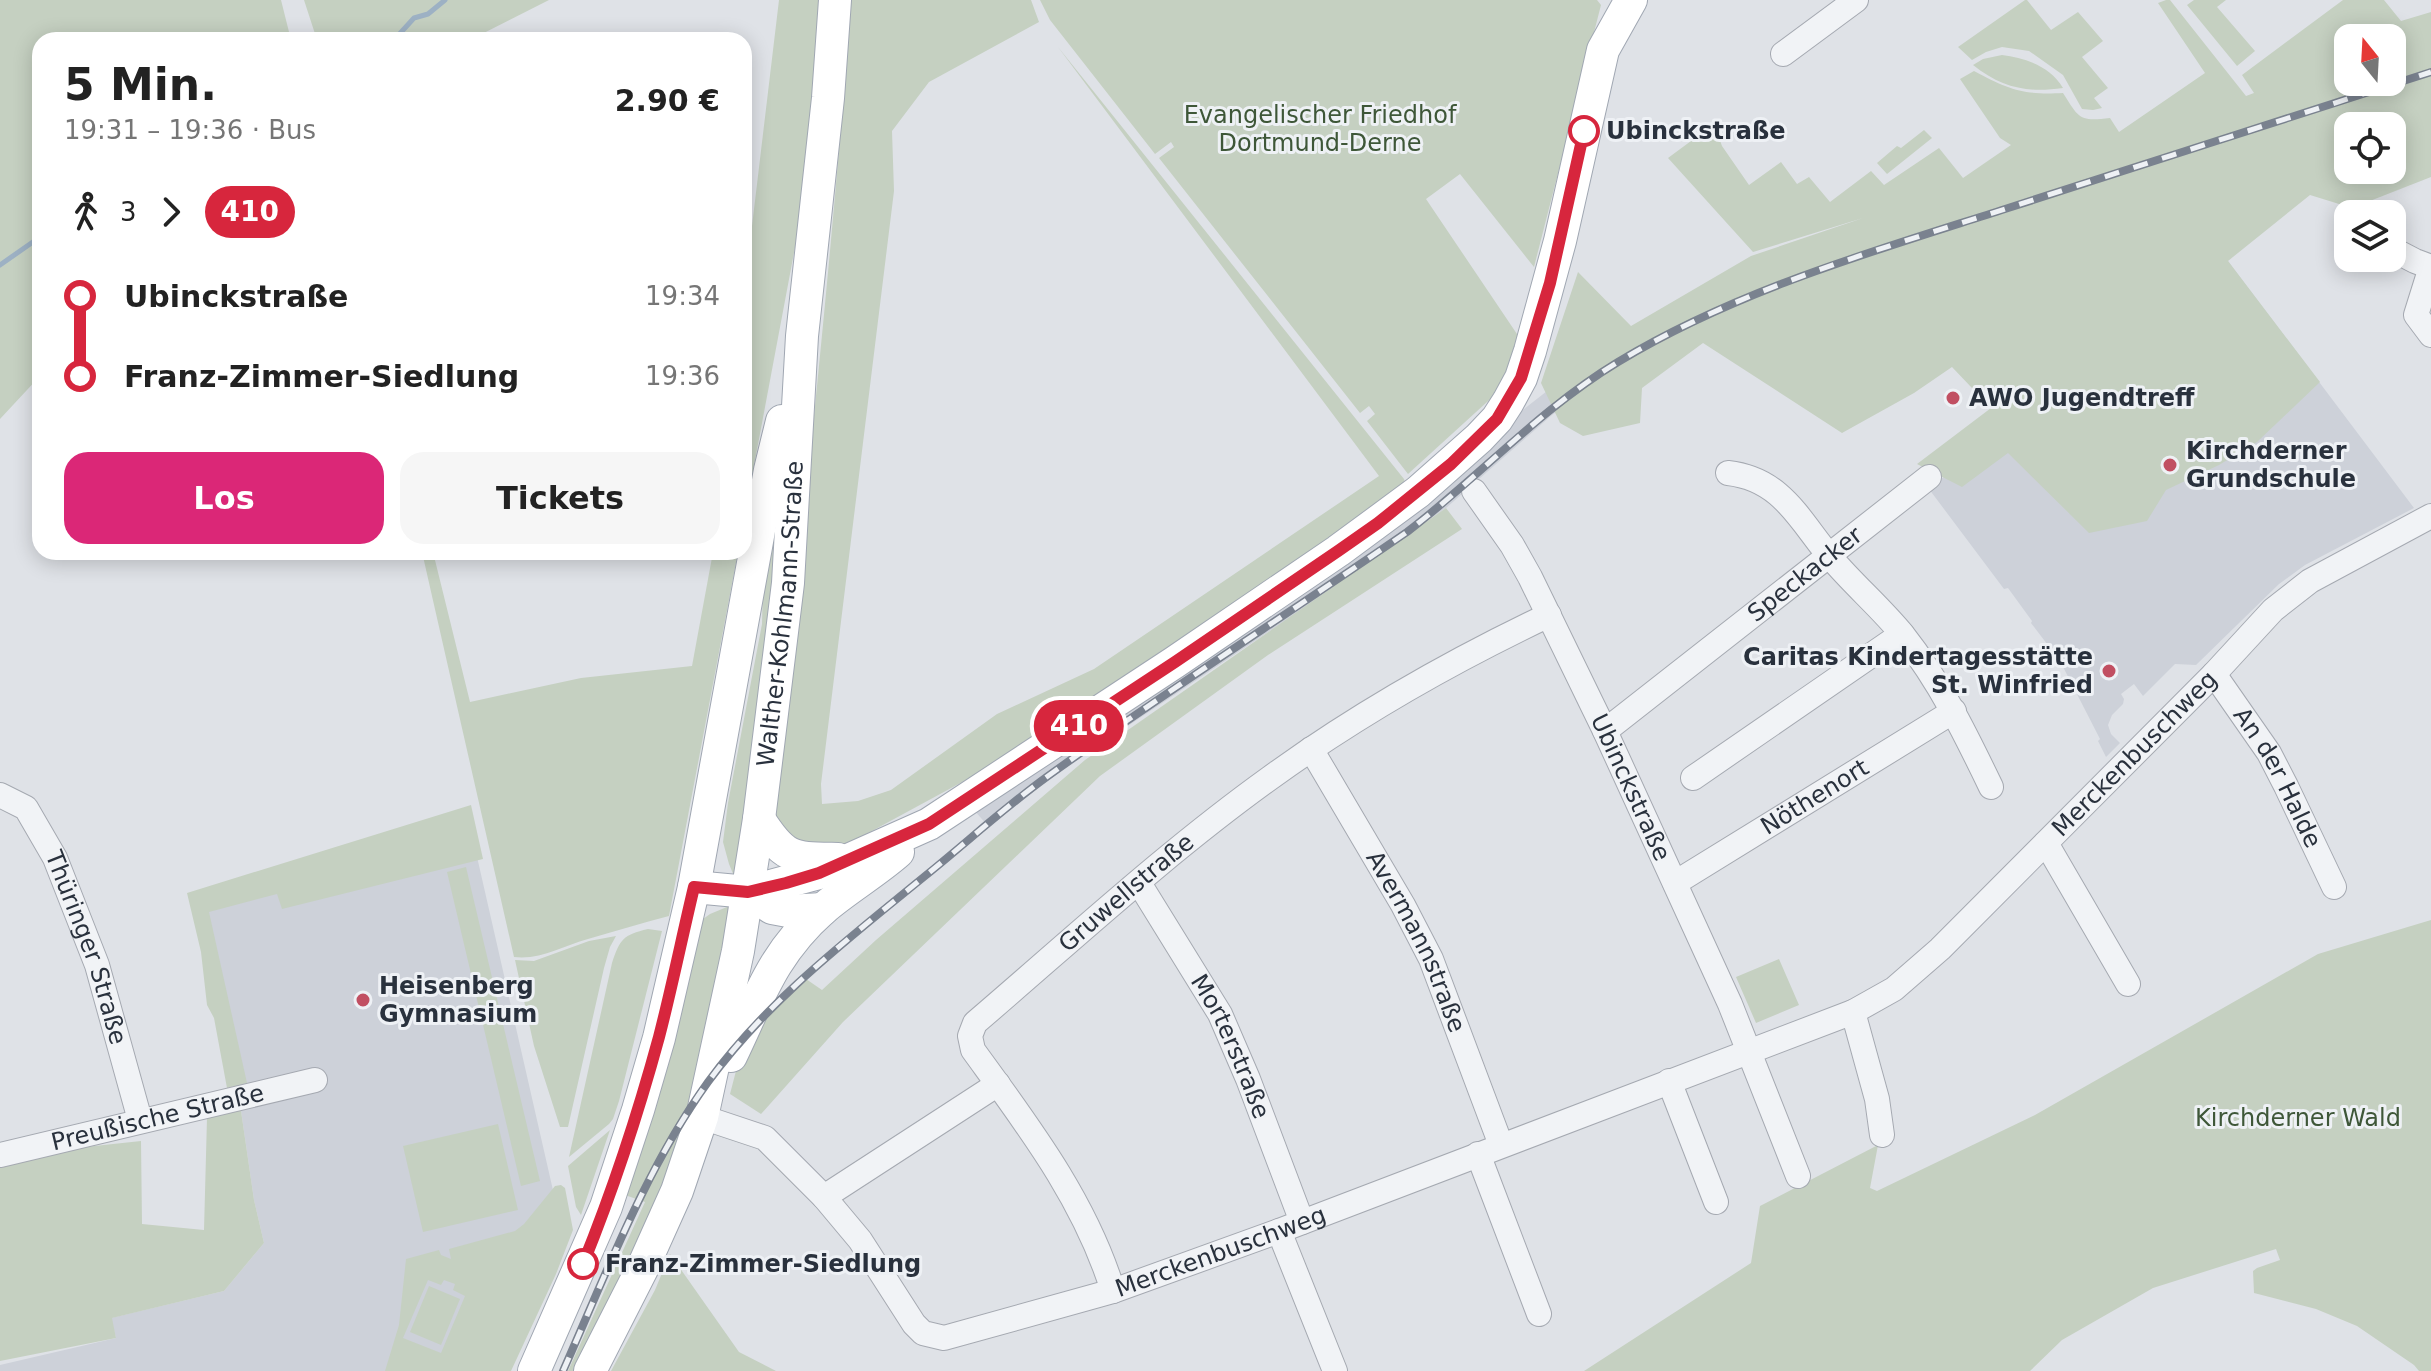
<!DOCTYPE html>
<html lang="de">
<meta charset="utf-8">
<style>
:root{--surface:#fff;--page:#f6f6f6;--text:#222;--muted:#767676;--accent:#db2777}
body{margin:0;font-family:"DejaVu Sans",sans-serif;background:var(--page);color:var(--text);height:100vh;display:flex;flex-direction:column;font-size:30px;white-space:nowrap}
*{box-sizing:border-box;margin:0}
p{font-size:26px;color:var(--muted)}
.icon{flex:none;width:44px;height:44px;fill:none;stroke:currentColor;stroke-width:2;stroke-linecap:round;stroke-linejoin:round}
.map{position:relative;flex:1;overflow:hidden}
.panel{position:absolute;left:32px;top:32px;width:720px;height:528px;display:flex;flex-direction:column;background:var(--surface);border-radius:24px;box-shadow:0 4px 20px #0003}
.panel>*{flex:none}
.badge{padding:0 16px;border-radius:26px;font-size:28px;line-height:52px}
.needle{width:52px;rotate:342deg}
.tools{position:absolute;left:2334px;top:24px;display:grid;gap:16px}
.tools a{display:grid;place-items:center;width:72px;height:72px;border-radius:16px;background:var(--surface);box-shadow:0 4px 20px #0003;font-size:40px}
.map>.badge{position:absolute;translate:-50% -50%;box-shadow:0 0 0 4px #fff}
.legs{display:flex;align-items:center;gap:12px;height:88px;padding:0 32px;font-size:26px}
.legs p{margin-inline-start:auto}
.summary{display:flex;align-items:center;justify-content:space-between;height:136px;padding:0 32px}
h1{font-size:44px;font-weight:700;line-height:60px}
.button{display:flex;gap:16px;margin-top:auto;padding:16px 32px}
.button a{flex:1;height:92px;border-radius:24px;background:var(--accent);color:#fff;font-size:32px;font-weight:700;line-height:92px;text-align:center}
.button a+a{background:var(--page);color:var(--text)}
ul{padding:0 32px;list-style:none}
li{display:flex;align-items:center;gap:28px;height:80px;font-size:30px}
li i{display:grid;place-items:center;width:12px;height:100%;margin:0 10px;background:currentColor}
li i::after{content:'';width:20px;height:20px;margin:-10px;border:6px solid;border-radius:50%;background:var(--surface)}
li p{margin-inline-start:auto}
li:first-child i{background:linear-gradient(#0000 50%,currentColor 0)}
li:last-child i{background:linear-gradient(currentColor 50%,#0000 0)}
.map>svg:first-child{display:block}
.built{fill:#cdd1d9}
.green{fill:#c5d0c1;fill-rule:evenodd}
.lines{fill:none;stroke-linecap:round;stroke-linejoin:round}
.stream{stroke:#9db1c4;stroke-width:5}
.minor-casing{stroke:#a5a9b1;stroke-width:26}
.major-casing{stroke:#a0a7b2;stroke-width:34}
.minor{stroke:#f1f3f6;stroke-width:24}
.major{stroke:#fff;stroke-width:32}
.rail-casing{stroke:#7a828f;stroke-width:8}
.rail{stroke:#eef1f5;stroke-width:5;stroke-dasharray:15;stroke-linecap:butt}
.line-1-casing{stroke:#fff;stroke-width:18}
.line-1{stroke:#d7263d;stroke-width:12}
.stop-1-dot{fill:#fff;stroke:#d7263d;stroke-width:4}
.poi-dot{fill:#c14f62;stroke:#eef1f5;stroke-width:3}
.labels{text-anchor:middle;stroke-width:6;stroke-linejoin:round;paint-order:stroke}
.park-label{font-size:24px;fill:#3e5738;stroke:#eef1f5}
.stop-label{font-size:24px;font-weight:bold;fill:#29313d;stroke:#eef1f5;text-anchor:start}
.poi-label{font-size:24px;font-weight:bold;fill:#29313d;stroke:#eef1f5;text-anchor:start}
.street-label{font-size:24px;fill:#29313d;stroke:#eef1f5}
</style>
<div class="map">
<svg width="2431" height="1371" viewBox="0 0 2431 1371">
<rect width="100%" height="100%" fill="#dfe2e7"/>
<!-- built -->
<path class="built" d="M2228 261 2414 508 2305 565 2279 584 2196 665 2175 664 2143 696 2134 684 2121 694 2124 699 2123 704 2112 715 2108 725 2111 734 2120 743 2106 757 2098 741 2100 739 2060 661 2031 623 2032 621 2008 588 2004 589 1929 489 1996 434Z
M1574 370 1603 379 1552 415 1446 508 1295 614 1065 768 988 826 974 810 1515 416Z
M467 813 555 1199 458 1371H0V1365L116 1338 111 1318 224 1291 264 1243 254 1200 240 1104 192 896Z"/>
<!-- green -->
<path class="green" d="M0 0H281L291 40H40V376L0 419Z
M304 0H549L470 40H317Z
M779 0H819L815 73 796 242 744 519V293Z
M851 0H1031L1039 22 929 82 892 131 894 191 821 784 822 804 858 801 891 790 997 714 1094 669 1379 476 1058 47 1404 479 1406 486 1357 526 977 774 859 838 832 848 801 849 772 814C801 543 831 272 851 0Z
M1040 0H1597L1601 5 1534 267 1460 174 1426 199 1519 337 1509 382 1408 474 1367 421 1375 414 1369 406 1360 413 1159 158 1174 147 1171 142 1155 154 1050 20Z
M2025 0H2027L2051 30 2078 12 2103 41 2082 57 2108 88 2094 98 2102 108 2093 110 2082 109 2063 75 2029 51 2002 47 1986 52 1972 60 1958 47Z
M2166 0H2170L2246 96 2254 93 2242 75 2343 0H2384L2401 21 2431 12V177L2352 208 2310 195 2228 261 2320 382 2257 442 2219 465 2166 490 2147 521 2089 533 2008 453 1962 487 1917 464 1991 408 1952 367 1914 393 1842 433 1703 343 1642 388 1640 423 1583 436 1560 423 1541 383 1578 272 1631 326 1751 256 1863 218 1753 252 1668 158 1714 124 1722 146 1749 185 1781 162 1797 184 1809 177 1830 202 1871 171 1884 185 1939 148 1963 178 2011 145 2000 138 1960 79 1974 71C2010 90 2022 95 2063 93 2079 118 2079 122 2110 118L2119 132 2205 73 2158 3ZM2348 38H2392V82H2348ZM2348 126H2392V170H2348Z
M2194 0H2226L2217 7 2255 51 2237 66 2187 5Z
M2002 55C2025 58 2050 66 2063 88 2027 93 2002 88 1973 65L1983 59Z
M1924 130 1932 138 1887 174 1877 163 1897 146 1901 148Z
M795 388 744 874 734 876 729 864 723 842 728 803 762 624 763 583Z
M1446 508 1462 529 1268 655 1100 776 843 1022 761 1114 730 1094 743 1044 792 991 806 979 822 990 876 940 1085 760Z
M422 552H433L470 702 581 678 692 666 713 552H738L669 916C641 923 616 931 588 939 563 946 541 960 514 957Z
M471 805 483 859 282 909 277 894 209 912 247 1083 227 1088 214 1018 207 1005 201 952 187 893Z
M466 867 540 1181 521 1186 447 872Z
M739 902 687 1127 622 1288 577 1371H568L645 1202 622 1194 699 922 710 914Z
M2431 920V1371H2419L2414 1365 2357 1326 2316 1309 2254 1293 2253 1271 2257 1268 2280 1260 2276 1249 2153 1288 2062 1340 2030 1371H1584L1751 1263 1760 1206 1878 1145 1870 1188 1877 1191 2035 1115 2318 954Z
M648 929 662 931 619 1101 613 1119 609 1124 569 1157 612 963C620 939 623 935 648 929Z
M616 936 610 947 604 968 568 1127H560L534 1046 515 960 534 961 589 941Z
M1779 959 1799 1005 1756 1023 1736 977Z
M240 1104 254 1200 264 1243 224 1291 112 1318 116 1338 0 1361V1168L76 1148 141 1141 142 1224 204 1230 207 1118Z
M498 1124 518 1210 423 1232 403 1146Z
M610 1130 581 1215 576 1207 568 1166Z
M561 1185 565 1188 573 1230 556 1274 511 1371H385L399 1325 406 1259 439 1250 441 1255 451 1259 449 1249 515 1231 524 1224 555 1186ZM428 1280 441 1285 444 1280 455 1284 453 1290 465 1296 441 1353 403 1338Z
M670 1254 739 1352 776 1371H611L655 1290Z
M429 1286 460 1299 441 1345 410 1332Z"/>
<g class="lines">
<!-- stream -->
<path class="stream" d="M394 40 414 18 428 14 445 0
M0 265 40 237"/>
<!-- minor casing -->
<g class="minor-casing">
<g id="minor">
<path d="M1783 54 1856 0"/>
<path d="M2392 249 2415 261 2431 267"/>
<path d="M2431 267 2416 315 2431 335"/>
<path d="M1728 473C1783 479 1800 522 1832 559 1854 585 1881 608 1903 635 1940 682 1965 733 1991 787"/>
<path id="s1" d="M1474 491 1512 545 1530 577 1605 731 1730 1004 1798 1176"/>
<path id="s2" d="M2214 674 2269 753 2286 786 2334 887"/>
<path id="s3" d="M1605 731 1929 477"/>
<path id="s4" d="M1311 749 1403 905 1431 959 1501 1145"/>
<path d="M1693 778 1902 634"/>
<path id="s5" d="M0 795 26 808 55 858 97 965 140 1120"/>
<path d="M2046 843 2128 984"/>
<path id="s6" d="M1139 883 1220 1014 1248 1079 1302 1222"/>
<path id="s7" d="M1675 883 1954 711"/>
<path d="M1853 1012 1877 1099 1882 1135"/>
<path d="M1669 1081 1716 1202"/>
<path id="s8" d="M702 1117 765 1138 824 1197 860 1240 914 1324 923 1333 944 1338 1113 1291 1279 1231 1853 1012 1894 989 1940 949 2214 674 2273 610 2310 581 2431 516"/>
<path d="M1478 1154 1539 1314"/>
<path id="s9" d="M0 1155 315 1080"/>
<path d="M824 1197 998 1084"/>
<path d="M1279 1231 1335 1371"/>
<path id="s10" d="M1113 1291C1085 1200 1028 1126 973 1050L970 1036 975 1023C1072 940 1167 852 1270 778 1357 715 1452 661 1549 615"/>
</g>
</g>
<!-- major casing -->
<g class="major-casing">
<g id="major">
<path d="M759 819C785 860 793 858 838 859"/>
<path d="M694 887 748 892 772 908 788 911 823 909"/>
<path d="M748 892 819 873 929 824 1175 662 1338 551 1418 492 1479 438 1497 419 1508 402 1521 378 1530 351 1560 241 1603 50 1631 0"/>
<path d="M731 1056C759 998 772 954 823 909 846 889 874 873 898 852"/>
<path d="M534 1371 606 1207 638 1110 659 1038 694 887 770 470 782 421"/>
<path id="s11" d="M590 1371 642 1269 677 1191 702 1117 738 951 759 819 788 583 802 336 828 98 835 0"/>
</g>
</g>
<!-- minor -->
<use href="#minor" class="minor"/>
<!-- major -->
<use href="#major" class="major"/>
<!-- rail casing -->
<g class="rail-casing">
<path id="rail" d="M563 1371C606 1274 646 1168 708 1082 768 1000 847 940 925 876 966 843 1005 807 1048 776 1165 692 1288 614 1407 532 1479 477 1540 409 1618 362 1737 290 1874 251 2005 209 2147 163 2289 118 2431 72"/>
</g>
<!-- rail -->
<use href="#rail" class="rail"/>
</g>
<g class="lines">
<!-- line-1 casing -->
<g class="line-1-casing">
<path id="line-1" d="M583 1264C613 1190 638 1114 659 1037 672 987 682 937 694 887L748 892 786 883 819 873 929 824 1175 662 1338 551 1378 523 1451 464 1497 419 1521 378 1550 283 1584 131"/>
</g>
<!-- line-1 -->
<use href="#line-1" class="line-1"/>
</g>
<!-- markers -->
<g class="stop-1-dot">
<circle cx="1584" cy="131" r="14"/>
<circle cx="583" cy="1264" r="14"/>
</g>
<g class="poi-dot">
<circle cx="1953" cy="398" r="8"/>
<circle cx="2170" cy="465" r="8"/>
<circle cx="2109" cy="671" r="8"/>
<circle cx="363" cy="1000" r="8"/>
</g>
<g class="labels">
<!-- park labels -->
<g class="park-label">
<text x="1320" y="123">Evangelischer Friedhof<tspan x="1320" dy="28">Dortmund-Derne</tspan></text>
<text x="2298" y="1126">Kirchderner Wald</text>
</g>
<!-- stop labels -->
<g class="stop-label">
<text x="1606" y="139">Ubinckstraße</text>
<text x="605" y="1272">Franz-Zimmer-Siedlung</text>
</g>
<!-- poi labels -->
<g class="poi-label">
<text x="1969" y="406">AWO Jugendtreff</text>
<text x="2186" y="459">Kirchderner<tspan x="2186" dy="28">Grundschule</tspan></text>
<text x="2093" y="665" text-anchor="end">Caritas Kindertagesstätte<tspan x="2093" dy="28">St. Winfried</tspan></text>
<text x="379" y="994">Heisenberg<tspan x="379" dy="28">Gymnasium</tspan></text>
</g>
<!-- street labels -->
<g class="street-label">
<text dy="8" stroke="none"><textPath href="#s3" startOffset="254">Speckacker</textPath></text>
<text dy="8" stroke="none"><textPath href="#s11" startOffset="788">Walther-Kohlmann-Straße</textPath></text>
<text dy="8" stroke="none"><textPath href="#s8" startOffset="1690">Merckenbuschweg</textPath></text>
<text dy="8" stroke="none"><textPath href="#s2" startOffset="122">An der Halde</textPath></text>
<text dy="8" stroke="none"><textPath href="#s1" startOffset="336">Ubinckstraße</textPath></text>
<text dy="8" stroke="none"><textPath href="#s7" startOffset="164">Nöthenort</textPath></text>
<text dy="8" stroke="none"><textPath href="#s10" startOffset="508">Gruwellstraße</textPath></text>
<text dy="8" stroke="none"><textPath href="#s4" startOffset="220">Avermannstraße</textPath></text>
<text dy="8" stroke="none"><textPath href="#s5" startOffset="182">Thüringer Straße</textPath></text>
<text dy="8" stroke="none"><textPath href="#s6" startOffset="188">Morterstraße</textPath></text>
<text dy="8" stroke="none"><textPath href="#s9" startOffset="162">Preußische Straße</textPath></text>
<text dy="8" stroke="none"><textPath href="#s8" startOffset="630">Merckenbuschweg</textPath></text>
</g>
</g>
</svg>
<div class="tools">
<a><svg class="needle" viewBox="-14 -14 28 28"><path d="M0-13l5 13h-10z" fill="#e53935"/><path d="M0 13l5-13h-10z" fill="#767676"/></svg></a>
<a><svg class="icon" aria-label="locate" viewBox="0 0 24 24"><circle cx="12" cy="12" r="6"/><path d="M12 2v4M12 18v4M2 12h4M18 12h4"/></svg></a>
<a><svg class="icon" aria-label="layers" viewBox="0 0 24 24"><path d="M12 4l9 5-9 5-9-5zM3 14l9 5 9-5"/></svg></a>
</div>
<b class="badge" style="left:1079px;top:726px;background:#d7263d;color:#fff">410</b>
<section class="panel">
<div class="summary"><div><h1>5 Min.</h1><p>19:31 – 19:36 · Bus</p></div><b>2.90 €</b></div>
<div class="legs"><svg class="icon" aria-label="walk" viewBox="0 0 24 24"><circle cx="13" cy="4" r="2"/><path d="M13 8l-2 6 4 7M11 14l-3 7M7 12l3-4h3l4 4"/></svg>3<svg class="icon" aria-label="forward" viewBox="0 0 24 24"><path d="M9 5l7 7-7 7"/></svg><b class="badge" style="background:#d7263d;color:#fff">410</b></div>
<ul>
<li><i style="color:#d7263d"></i><b>Ubinckstraße</b><p>19:34</p></li>
<li><i style="color:#d7263d"></i><b>Franz-Zimmer-Siedlung</b><p>19:36</p></li>
</ul>
<div class="button"><a>Los</a><a>Tickets</a></div>
</section>
</div>
